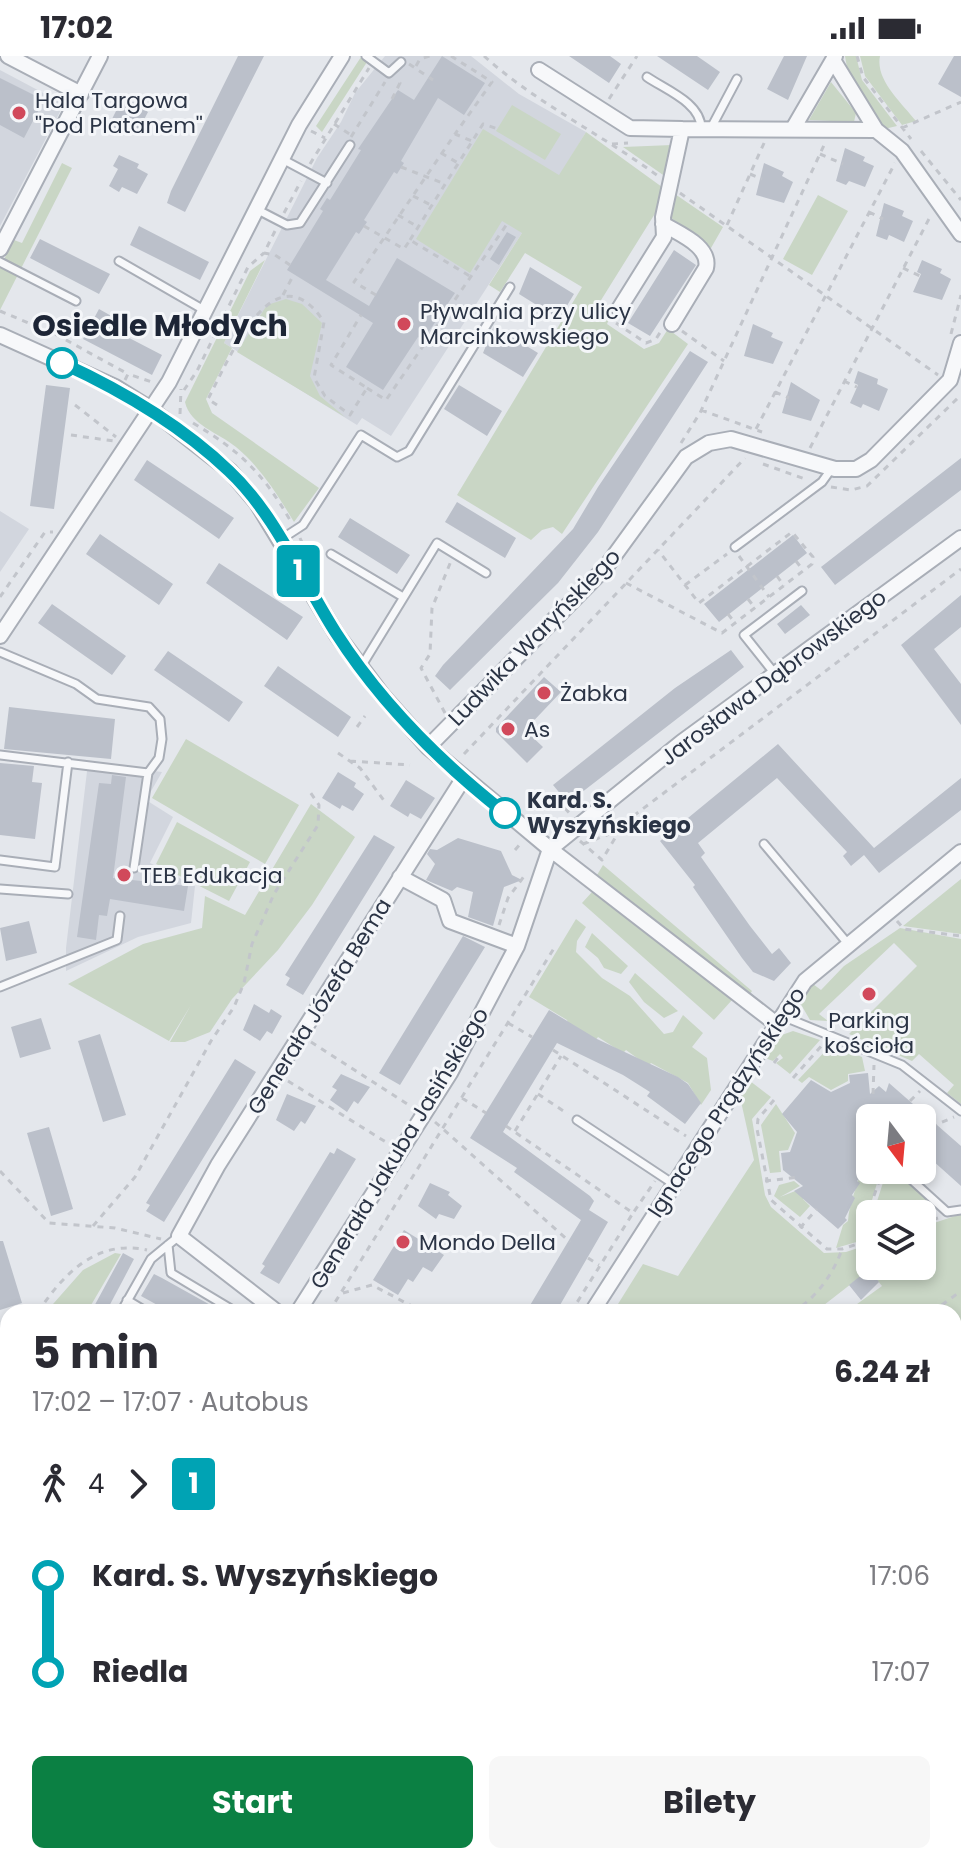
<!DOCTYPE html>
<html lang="pl">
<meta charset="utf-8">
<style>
:root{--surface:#fff;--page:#f7f7f7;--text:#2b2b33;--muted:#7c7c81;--accent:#0b8043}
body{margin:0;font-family:Poppins,sans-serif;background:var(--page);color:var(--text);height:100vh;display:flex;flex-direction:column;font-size:30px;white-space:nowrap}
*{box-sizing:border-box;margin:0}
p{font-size:26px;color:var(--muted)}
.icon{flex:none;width:44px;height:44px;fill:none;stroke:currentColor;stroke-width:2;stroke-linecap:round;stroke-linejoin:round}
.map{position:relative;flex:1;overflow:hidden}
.panel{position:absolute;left:0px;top:1248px;width:962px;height:560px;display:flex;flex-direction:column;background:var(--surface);border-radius:24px 24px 0 0;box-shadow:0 4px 12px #0003}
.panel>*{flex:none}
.badge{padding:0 16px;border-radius:6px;font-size:28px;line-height:52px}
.needle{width:52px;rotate:164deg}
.tools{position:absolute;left:856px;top:1048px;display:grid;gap:16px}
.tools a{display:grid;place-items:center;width:80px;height:80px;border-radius:12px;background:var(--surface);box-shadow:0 4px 12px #0003;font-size:40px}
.map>.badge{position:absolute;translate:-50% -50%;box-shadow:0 0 0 4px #fff}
.legs{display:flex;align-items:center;gap:12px;height:88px;padding:0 32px;font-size:26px}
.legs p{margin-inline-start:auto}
.summary{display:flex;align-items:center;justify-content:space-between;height:136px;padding:0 32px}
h1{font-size:44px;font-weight:700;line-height:60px}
.button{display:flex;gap:16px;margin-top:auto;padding:16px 32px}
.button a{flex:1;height:92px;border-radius:12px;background:var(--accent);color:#fff;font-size:32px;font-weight:700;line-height:92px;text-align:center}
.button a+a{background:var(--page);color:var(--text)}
ul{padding:0 32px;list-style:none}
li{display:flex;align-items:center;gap:28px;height:96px;font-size:30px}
li i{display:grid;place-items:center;width:12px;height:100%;margin:0 10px;background:currentColor}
li i::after{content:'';width:20px;height:20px;margin:-10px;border:6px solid;border-radius:50%;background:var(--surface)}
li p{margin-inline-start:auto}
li:first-child i{background:linear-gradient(#0000 50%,currentColor 0)}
li:last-child i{background:linear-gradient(currentColor 50%,#0000 0)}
.status{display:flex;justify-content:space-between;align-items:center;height:56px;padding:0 40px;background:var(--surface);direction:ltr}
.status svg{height:22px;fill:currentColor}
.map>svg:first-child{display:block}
.built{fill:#d2d6de}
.green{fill:#c9d6c5}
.building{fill:#bbc0ca}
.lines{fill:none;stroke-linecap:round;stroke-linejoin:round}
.service-casing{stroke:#a9aeb7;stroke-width:11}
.minor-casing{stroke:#a9aeb7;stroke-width:18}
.path{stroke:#c2c5cb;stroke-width:3;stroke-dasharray:6 6;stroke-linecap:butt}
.service{stroke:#f7f8fa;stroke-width:7}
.minor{stroke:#f7f8fa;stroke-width:14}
.line-1-casing{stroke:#fff;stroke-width:18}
.line-1{stroke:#00a3b4;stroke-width:12}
.poi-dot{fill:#d1495b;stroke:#f4f6f9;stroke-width:3}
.stop-1-dot{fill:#fff;stroke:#00a3b4;stroke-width:4}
.labels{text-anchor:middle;stroke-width:6;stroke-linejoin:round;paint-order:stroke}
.poi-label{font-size:22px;fill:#2b3445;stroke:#f4f6f9;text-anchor:start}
.street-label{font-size:22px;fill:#2b3445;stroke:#f4f6f9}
.stop-label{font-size:22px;font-weight:bold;fill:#2b3445;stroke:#f4f6f9;text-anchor:start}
.district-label{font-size:30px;font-weight:bold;fill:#1d2536;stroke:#f4f6f9}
</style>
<div class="status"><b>17:02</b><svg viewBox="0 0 49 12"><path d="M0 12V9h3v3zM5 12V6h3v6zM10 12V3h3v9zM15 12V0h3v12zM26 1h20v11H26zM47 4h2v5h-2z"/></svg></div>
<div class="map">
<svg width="961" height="1808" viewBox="0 0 961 1808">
<rect width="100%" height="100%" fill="#e4e7ec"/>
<!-- built -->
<path class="built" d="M385 0H471L519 38 586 76 560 119 572 127 522 177 391 380 362 362 357 369 224 287 317 102 341 66 355 37Z
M0 14 64 48 0 170Z
M0 455 29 473 0 516Z
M88 707 162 716 146 744 173 761 150 807 195 830 191 867 138 881 66 915V892Z
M0 1420 8 1424V1800H525L523 1808H0Z"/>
<!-- green -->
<path class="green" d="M845 0H856L862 24 897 70 880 74 849 23Z
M860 0H880C875 24 902 47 916 65L902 69 865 20Z
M361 1 367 6 322 76 316 70Z
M831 26 856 57 854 66 809 64Z
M512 49 561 78 545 104 496 75Z
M483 73 559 119 586 76 662 131 656 156 598 249 611 258 607 268 644 293 659 287 668 273 688 288 562 478 553 471 542 474 531 484 457 439 582 231 525 197 500 236 489 229 522 177 502 165 470 217 416 183Z
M672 89 666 121 623 91Z
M62 107 72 112 0 254V211L14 184 22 187Z
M672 136 723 171 711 192 670 161Z
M818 139 848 155 812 219 783 203Z
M265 204 224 287 232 292 206 343 212 357 319 432 294 466C277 438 261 412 236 391 219 377 190 369 185 346L250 215Z
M286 243 302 248 322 267 310 320 320 340 345 361 237 296 267 249Z
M186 683 299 749 265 808 152 742Z
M311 748 355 781 312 849 278 894 232 943 210 976 185 986H170L191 949 169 985 68 928 143 888 202 872 205 840 245 859Z
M177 766 250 806 229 845 156 808Z
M603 809 752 935 750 938 597 819Z
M961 823V878L903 870Z
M592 836 732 944 714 964 582 847Z
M576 863 586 871 577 885 576 896 602 922 630 940 664 978 673 976 683 959 703 977 692 991 707 1002 711 1034 701 1049 688 1027 651 1007 648 1010 626 994 623 997 598 981 595 985 573 969 570 973 567 964 529 941Z
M900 872 961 883V1048L947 1037 954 1029 919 998 912 1005 849 978 917 910 894 887 819 958 828 965 810 964 799 945 813 928 821 934 844 910Z
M592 877 628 910 621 918 604 912 598 902 585 891Z
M635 917 678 955 664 962 644 946 629 926Z
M793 975 820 984 790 1018 776 1007 783 1002 780 998 773 1005 765 1002 779 980Z
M831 989 862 1001 865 1015 848 1018V1025L831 1034 809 1021 802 1027 798 1024Z
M750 1025 771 1041 752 1063 765 1139 771 1151 824 1197 846 1196 870 1188V1210H922V1171L961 1158V1808H542L545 1800H954V1256H846L882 1230 869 1214 815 1256H613L643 1208 678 1220 754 1104 740 1041Z
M776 1048 795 1077 788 1094 779 1095 781 1116 770 1117 761 1069Z
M867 1111 880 1117 860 1185 836 1192 843 1169 848 1165C849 1149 856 1132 862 1113Z
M887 1114H904L900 1119 932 1148 933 1157 922 1162V1158H873Z
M794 1125 800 1130 780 1141 803 1132 806 1135 803 1143 810 1150 800 1161 774 1140 779 1129Z
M115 1197 121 1198 87 1256H46L83 1214Z"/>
<!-- building -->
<path class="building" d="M238 0H264L185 156 167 147 171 135Z
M442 0 485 27 464 59 438 42 401 105 404 107 397 118 394 116 364 164 367 166 359 178 356 176 326 224 369 250 397 202 455 237 423 284 418 281 383 334 346 311 373 267 287 214 323 155 320 153 327 142 330 144 361 94 358 93 398 34 414 44Z
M569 0H610L621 8 609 27Z
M657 0H697L720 16 708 34Z
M784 0H807L788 44 767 33Z
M954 0H961V41L938 28Z
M0 22 44 44 24 82 0 69Z
M119 37 148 56 137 77 122 69 119 74 109 69 118 51 113 49Z
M845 92 865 101 863 105 874 110 865 131 849 125 846 129 836 125Z
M119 99 139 108 137 112 148 118 137 138 122 131 119 136 109 130 118 113 113 110Z
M764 107 784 116 782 120 793 126 784 147 756 139Z
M884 147 904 155 902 160 913 165 904 186 889 179 887 184 876 180Z
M139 170 209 206 200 224 130 189Z
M507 176 516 181 499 209 490 203Z
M40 183 110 218 99 238 30 202Z
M674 194 696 209 650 280 628 267Z
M922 204 942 213 940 217 951 223 942 244 913 236 921 218 917 216Z
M530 211 574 238 559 263 519 238Z
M99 253 115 262 110 272 162 299 152 319 83 283Z
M753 268 773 277 771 281 783 286 773 308 744 300Z
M494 270 538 297 523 321 483 297Z
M690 295 708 306 598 476 558 527 450 634 435 620 443 609 573 473 598 431Z
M858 315 878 323 877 328 888 333 879 355 863 348 861 352 850 347 858 329 854 327Z
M791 326 820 344 811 365 782 357Z
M46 329 70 332 54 453 30 450Z
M459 329 502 355 487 380 444 353Z
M961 402V434L835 529 821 511Z
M147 404 234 462 219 483 134 424Z
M457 446 516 482 505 502 445 466Z
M350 462 410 499 397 518 338 481Z
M100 478 173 528 159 549 86 498Z
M793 479 807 497 719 566 704 548Z
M219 507 303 561 287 584 206 527Z
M961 539V571L934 593 961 628V669L901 589Z
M52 548 126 600 112 619 38 567Z
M801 549 810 559 785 578 777 568Z
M731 594 744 611 568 747 553 729 675 632Z
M168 595 243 646 229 666 154 614Z
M278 610 351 661 338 681 264 630Z
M544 621 561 636 525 674 543 691 527 707 496 676V672Z
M9 651 115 663 111 703 4 693Z
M778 688 874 792 961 722V754L879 817 864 799 851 810 843 800 847 796 777 722 698 787 705 797 701 801 750 870 772 898 779 892 791 907 774 925 753 916 742 902 693 831 695 829 660 785Z
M0 707 34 710 32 726 42 727 35 783 0 779Z
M338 716 356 727 354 731 364 738 353 755 342 749 340 753 322 742Z
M112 719 126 721 113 822 188 830 184 855 110 843 107 860 99 859 96 884 77 881 99 727 111 728Z
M406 724 435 742 421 763 410 757 408 761 390 750Z
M374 779 395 791 303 939 286 929 290 922 285 919Z
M458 782 501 795 512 819 522 824 504 831 493 870 468 861 473 836 457 831 452 835 426 824 435 808 427 798 430 793 437 794Z
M29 865 37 897 6 905 0 872Z
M463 880 485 891 400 1029 379 1017Z
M254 948 269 957 271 953 282 960 272 978 267 975 260 985 243 974Z
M549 954 597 983 678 1021 688 1028 701 1047 685 1068 647 1040 650 1036 623 1019 557 987 503 1076 590 1140 594 1145 589 1154 608 1166 556 1256H526L581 1164 514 1116 517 1112 470 1082Z
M41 962 51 993 20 1002 11 971Z
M100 978 126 1059 103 1066 78 985Z
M235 1003 256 1016 164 1166 146 1155 150 1149 146 1147Z
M868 1017 870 1038 879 1030 886 1036 889 1027 961 1090V1130L922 1095V1062H870V1111L857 1125 860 1127 852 1139 855 1142 845 1162 847 1164 838 1173 794 1135 803 1130 783 1114 781 1097 790 1096 797 1076 782 1058 811 1024 831 1036 850 1027 849 1019Z
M341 1018 370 1031 358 1048 354 1045 347 1056 330 1044 337 1034 332 1031Z
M287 1038 316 1050 305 1068 301 1065 294 1075 276 1064Z
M49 1071 73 1153 51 1160 27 1077Z
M337 1092 356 1103 279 1228 260 1217 265 1210 262 1208 330 1096 334 1098Z
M430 1127 450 1136 448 1139 462 1150 454 1163 439 1158 436 1163 418 1150Z
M404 1174 444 1199 432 1216 423 1211 413 1226 408 1223 398 1239 373 1224Z
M0 1185H3L22 1247 0 1254Z
M123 1197 134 1203 123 1224 106 1256H91Z
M869 1213 879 1226 861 1244 849 1229Z
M154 1218 162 1222 223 1256H170L141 1240Z"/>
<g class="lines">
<!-- service casing -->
<g class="service-casing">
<path id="service" d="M366 0 389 17 401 6
M647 21C666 34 701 47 701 72
M711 72 737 23
M282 103 327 127
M256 153 287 169 300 167 350 89
M119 205 204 254
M0 206 76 245
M280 484 303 469 361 379 397 401 409 395 510 231
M735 491 822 426 832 412
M331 498 403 541
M0 596 76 628 97 643 149 651 160 663 162 683 159 702 148 717 0 699
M361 611 437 487 486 517
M775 618 744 579 802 535
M764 788 849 889
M0 804 55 811 68 706
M134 812 148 717
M0 833 68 838
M0 931 117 884 120 860
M782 960 902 1009 961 1055
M577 1064 672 1127
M904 1117 947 1156 961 1154
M168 1189 171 1217 236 1256
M127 1244 147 1256
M121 1256 151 1203 179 1180
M0 1593 8 1595"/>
</g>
<!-- minor casing -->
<g class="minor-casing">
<path id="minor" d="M8 0 81 38
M835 0 833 4 876 74 902 95 961 178
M539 14 630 72 682 73
M794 71 833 4
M663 168C679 178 711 190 706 212L672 268
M0 193 100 0
M619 253 664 181 663 161 682 73 876 74
M0 279 115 331 152 354 230 415 257 447 337 579 382 639 428 691 550 793 775 967
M0 580 169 326 299 69 342 0
M428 691 606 511 686 401 709 387 731 383 835 413H856L871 404 950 324 961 287
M400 821 443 844 450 865 517 890
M277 1256 179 1180 218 1109 463 723
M298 1256 450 1017 517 890 550 793 682 686 961 482
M592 1256 805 925 961 796
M532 1808 535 1800"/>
</g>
<!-- path -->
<path class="path" d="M451 0 492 26 455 78
M484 0C536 47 601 78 658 120
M857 0 863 21 911 83
M409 8 433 24
M416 10 420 3 430 0
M392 43 400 27 396 24
M609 43 637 0
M334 68 351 79
M902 72 961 46
M311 75 325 82
M351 81 385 26
M612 88 628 87
M921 95 961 144
M441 97 458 107
M820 98 843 108
M310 108 369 12
M401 111 445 128
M750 118 762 123
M680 137 938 319
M413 140 431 149
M869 156 883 163
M284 157 301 125
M398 159 418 171
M727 169 765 85
M364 170 404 193 410 184 473 222
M275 175 264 197 275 199 290 209
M410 184 483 68 498 73
M903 212 920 220
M283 239 294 218
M376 239 354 226 455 78 472 85
M0 255 57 279 128 318
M616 267 646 287 656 283 661 275
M682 275 724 305
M951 278 961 239
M125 324 128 318 152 326
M844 325 857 331
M367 332 386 344 507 168
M184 334 197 315 248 211 264 197
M775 336 789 342
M75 349 116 381
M217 349 208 343C228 306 274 189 324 266L314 322 325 340 350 359 367 332 331 309 361 259
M701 354 762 376
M180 358 181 333
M193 367C240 395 263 417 290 464
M756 373 895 107
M71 379 114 385
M681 387 700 357 825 87
M810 392 931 159
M763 408 808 424
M831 431 851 434 867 430 961 339
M300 482 313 511
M739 500 769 541
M796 505 803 514
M777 520 784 530
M626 527 722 577 812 508 813 501 792 476 699 547 658 494
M685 529 727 498
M0 541 45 476H53
M748 543 755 552
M728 558 735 567
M445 657 421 612 430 598 432 552 451 505
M357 671 365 660
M338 697 360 712 385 746
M464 698 745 402
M350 705 410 709
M557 743 571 759
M580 785 602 804 624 767 961 513
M583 788 620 774
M515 794 521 787
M897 865 904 873 961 880
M499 869 508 842 525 819
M508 967 532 981
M311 986 412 1051
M553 994 686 1080
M774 1007 780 999
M793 1022 825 986
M288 1025 389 1088
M538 1038 568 1058
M873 1038 874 1009
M462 1042 486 1057
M774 1044 758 1063 757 1073 771 1144 827 1193H842L870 1184
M910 1045 920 1035
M435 1066 570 1186
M506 1070 633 1157 655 1125
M931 1071 954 1061
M515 1075 561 1000
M0 1115 49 1167 115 1172 161 1183
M765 1125 800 1121
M922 1167 938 1162
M93 1170 135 1121 211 985 234 951 244 927 252 888 274 838 318 769 319 749 310 736
M800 1172 817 1153
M862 1186 863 1171 883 1114
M588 1202 599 1209
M343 1237 372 1229 423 1256
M38 1256C64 1217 97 1183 147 1194
M329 1256 556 889
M571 1256 633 1157
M792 1256C815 1244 834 1217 842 1193
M932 1256 961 1235
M0 1291 5 1307
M0 1314 8 1302
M954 1323 961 1332
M0 1418 8 1422
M954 1525 961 1531
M954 1638 961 1643
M954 1642 961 1632
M954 1739 961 1744
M688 1808 691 1800"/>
<!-- service -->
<use href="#service" class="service"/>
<!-- minor -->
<use href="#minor" class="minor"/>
</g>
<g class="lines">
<!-- line-1 casing -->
<g class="line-1-casing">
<path id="line-1" d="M62 307C123 335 181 369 229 415 276 459 302 524 336 577 381 647 440 706 505 757"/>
</g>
<!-- line-1 -->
<use href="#line-1" class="line-1"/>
</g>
<!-- markers -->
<g class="poi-dot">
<circle cx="19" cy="57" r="8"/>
<circle cx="404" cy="268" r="8"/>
<circle cx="544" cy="637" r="8"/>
<circle cx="508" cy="673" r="8"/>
<circle cx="124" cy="819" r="8"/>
<circle cx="869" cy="938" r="8"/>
<circle cx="403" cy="1186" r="8"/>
</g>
<g class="stop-1-dot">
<circle cx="62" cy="307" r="14"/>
<circle cx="505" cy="757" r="14"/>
</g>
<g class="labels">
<!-- poi labels -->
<g class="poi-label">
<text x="35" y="52">Hala Targowa<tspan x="35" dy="25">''Pod Platanem''</tspan></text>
<text x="420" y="263">Pływalnia przy ulicy<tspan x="420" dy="25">Marcinkowskiego</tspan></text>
<text x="560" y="645">Żabka</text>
<text x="524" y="681">As</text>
<text x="140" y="827">TEB Edukacja</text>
<text x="869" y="972" text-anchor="middle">Parking<tspan x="869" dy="25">kościoła</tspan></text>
<text x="419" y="1194">Mondo Della</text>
</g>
<!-- street labels -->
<g class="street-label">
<text transform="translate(534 581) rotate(-46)" y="8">Ludwika Waryńskiego</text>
<text transform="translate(773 621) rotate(-37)" y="8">Jarosława Dąbrowskiego</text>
<text transform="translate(319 950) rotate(-58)" y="8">Generała Józefa Bema</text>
<text transform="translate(726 1046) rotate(-57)" y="8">Ignacego Prądzyńskiego</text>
<text transform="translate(399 1092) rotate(-59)" y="8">Generała Jakuba Jasińskiego</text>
</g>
<!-- stop labels -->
<g class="stop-label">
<text x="527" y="752">Kard. S.<tspan x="527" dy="25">Wyszyńskiego</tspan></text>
</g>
<!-- district labels -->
<g class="district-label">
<text x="160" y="280">Osiedle Młodych</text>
</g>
</g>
</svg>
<div class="tools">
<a><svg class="needle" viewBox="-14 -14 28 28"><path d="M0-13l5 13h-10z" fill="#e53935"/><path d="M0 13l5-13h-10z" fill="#7c7c81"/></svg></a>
<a><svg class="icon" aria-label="layers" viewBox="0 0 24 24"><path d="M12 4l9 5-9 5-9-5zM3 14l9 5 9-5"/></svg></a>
</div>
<b class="badge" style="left:298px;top:515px;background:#00a3b4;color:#fff">1</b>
<section class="panel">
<div class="summary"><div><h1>5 min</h1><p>17:02 – 17:07 · Autobus</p></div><b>6.24 zł</b></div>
<div class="legs"><svg class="icon" aria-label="walk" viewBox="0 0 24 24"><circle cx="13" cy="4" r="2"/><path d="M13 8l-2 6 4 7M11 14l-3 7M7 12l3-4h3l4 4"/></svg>4<svg class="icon" aria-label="forward" viewBox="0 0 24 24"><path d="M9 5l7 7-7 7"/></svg><b class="badge" style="background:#00a3b4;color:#fff">1</b></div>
<ul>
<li><i style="color:#00a3b4"></i><b>Kard. S. Wyszyńskiego</b><p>17:06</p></li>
<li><i style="color:#00a3b4"></i><b>Riedla</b><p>17:07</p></li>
</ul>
<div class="button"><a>Start</a><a>Bilety</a></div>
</section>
</div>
